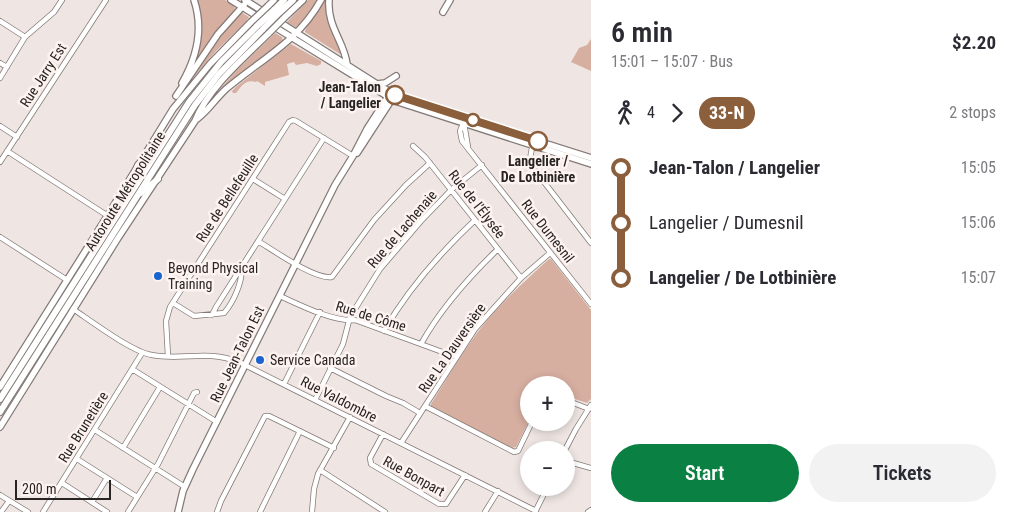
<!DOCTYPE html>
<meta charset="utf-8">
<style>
:root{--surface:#fff;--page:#f2f2f3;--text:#2b2b33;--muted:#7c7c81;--accent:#0b8043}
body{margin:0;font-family:"Roboto Condensed",sans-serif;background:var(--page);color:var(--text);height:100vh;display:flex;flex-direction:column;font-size:19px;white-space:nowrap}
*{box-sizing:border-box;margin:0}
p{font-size:16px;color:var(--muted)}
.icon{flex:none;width:28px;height:28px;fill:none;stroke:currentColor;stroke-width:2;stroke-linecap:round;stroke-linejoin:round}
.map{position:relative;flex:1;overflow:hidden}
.panel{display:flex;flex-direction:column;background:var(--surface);width:425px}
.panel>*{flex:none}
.badge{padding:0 10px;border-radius:16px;font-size:18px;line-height:32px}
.tools{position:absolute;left:520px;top:376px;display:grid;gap:10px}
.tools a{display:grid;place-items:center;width:55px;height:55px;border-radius:50%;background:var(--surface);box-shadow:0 2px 8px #0003;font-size:25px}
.scale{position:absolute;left:15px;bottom:12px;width:96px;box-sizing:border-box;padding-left:5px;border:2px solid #282423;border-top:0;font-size:14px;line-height:18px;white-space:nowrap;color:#282423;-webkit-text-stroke:4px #fdf3f0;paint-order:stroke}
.map>.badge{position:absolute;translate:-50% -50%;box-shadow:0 0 0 2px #fff}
.legs{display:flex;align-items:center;gap:8px;height:55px;padding:0 20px;font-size:16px}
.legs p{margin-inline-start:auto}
.headline{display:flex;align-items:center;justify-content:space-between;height:85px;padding:0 20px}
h1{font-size:28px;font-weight:600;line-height:38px}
.cta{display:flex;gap:10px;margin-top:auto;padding:10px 20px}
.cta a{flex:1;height:58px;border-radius:30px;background:var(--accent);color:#fff;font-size:20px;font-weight:600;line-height:58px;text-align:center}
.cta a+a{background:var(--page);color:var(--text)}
ul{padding:0 20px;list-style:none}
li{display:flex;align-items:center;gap:18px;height:55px;font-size:19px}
li i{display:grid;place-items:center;width:8px;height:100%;margin:0 6px;background:currentColor}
li i::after{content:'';width:12px;height:12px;margin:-6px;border:4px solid;border-radius:50%;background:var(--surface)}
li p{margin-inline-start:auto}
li:first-child i{background:linear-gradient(#0000 50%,currentColor 0)}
li:last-child i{background:linear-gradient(currentColor 50%,#0000 0)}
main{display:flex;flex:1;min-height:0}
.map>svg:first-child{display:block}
.green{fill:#d7afa1}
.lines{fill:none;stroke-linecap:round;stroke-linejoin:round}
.minor-casing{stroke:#837a77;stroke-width:6}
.major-casing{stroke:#837a77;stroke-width:8}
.highway-casing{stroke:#837a77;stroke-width:8}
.minor{stroke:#fff;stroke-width:4.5}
.major{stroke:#fff;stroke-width:5.5}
.highway{stroke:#fff;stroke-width:6}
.major-bridge-casing{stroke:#837a77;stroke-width:8;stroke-linecap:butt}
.highway-bridge-casing{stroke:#837a77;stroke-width:8;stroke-linecap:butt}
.major-bridge{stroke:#fff;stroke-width:5.5}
.highway-bridge{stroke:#fff;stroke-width:6}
.line-1-casing{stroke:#fff;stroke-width:11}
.line-1{stroke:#8b5e3c;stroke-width:8}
.stop-1-dot{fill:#fff;stroke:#8b5e3c;stroke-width:2.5}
.poi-dot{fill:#1a64cf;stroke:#fdf3f0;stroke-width:2}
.labels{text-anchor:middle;stroke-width:5;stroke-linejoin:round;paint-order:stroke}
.street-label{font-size:14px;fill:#282423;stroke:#fdf3f0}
.stop-label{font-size:14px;font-weight:bold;fill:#282423;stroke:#fdf3f0;text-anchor:end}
.poi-label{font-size:14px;fill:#282423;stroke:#fdf3f0;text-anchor:start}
</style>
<main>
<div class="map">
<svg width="591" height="512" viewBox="0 0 591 512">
<rect width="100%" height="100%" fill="#efe6e3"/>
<!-- green -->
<path class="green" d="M196 0H225L234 5 235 10 217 31 194 66 200 45Z
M308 0H319L298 26 295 27 287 22Z
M324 0H327C326 23 336 35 343 56L305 32C305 27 320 8 324 0Z
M241 12 249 17 246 22 216 51 192 79 221 34Z
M275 33 282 37 283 41 235 78 214 96 237 70Z
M591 39V71L571 62 579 48 587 45Z
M291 44 321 61V64L317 66 307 63 296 65 294 62 287 64 289 75 265 82V86L257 81 256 82C246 79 242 85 236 93H233L232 91 237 86Z
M549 259H551L591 310V399L587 403 566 396V385H529V421L516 447 512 448 431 406V404C448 377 464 349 484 324 504 300 526 280 549 259Z"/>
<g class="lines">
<!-- minor casing -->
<g class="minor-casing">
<path id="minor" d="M0 21 25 37
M0 63 7 67
M0 78 25 37 54 12 62 0
M464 121 460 131 462 141 591 304
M464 123 468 147
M0 126 17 137
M533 142 530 159 534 169 591 243
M413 146 425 157 521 278
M7 151 108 216
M0 162 106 0
M253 179 285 199
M0 237 67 280
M258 241C273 250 315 280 332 277L374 220 406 185 430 163
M280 296C300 305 333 322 355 320L456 357
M173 303 194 316 224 313C233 303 244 280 241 266
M73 309C91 321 132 352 152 355 184 361 205 349 239 362L536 511
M212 315 216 307 324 138
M384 331C408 289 440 253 475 220
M421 344C441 308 469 277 498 249
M168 356 166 321 170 307 289 122 293 120 296 121 353 156
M330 368 386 396 403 403 420 413
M132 369 217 422
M284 384 320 312
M315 400 343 344 350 317 380 269 421 221 451 190 482 165
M566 400 589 409
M425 406 514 452 518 451 532 422
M95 430 185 487
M383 434 370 458 371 464 439 504H446L465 475
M401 443 475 329 521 278 550 253
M123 448 160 387
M565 450 576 429 591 405
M77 459 137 497
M566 461 591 468
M320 470 385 512
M62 483 107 512
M0 495 28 512
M92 502 107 478
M1 512 9 501
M43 512 142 353
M128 512 158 464 194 393 197 392
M217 512 221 501 265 416H269L334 448
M260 512 300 431
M312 512 314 489 318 474 350 417
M485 512 498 491
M535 512 547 488
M588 512 591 510"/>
</g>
<!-- major casing -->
<g class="major-casing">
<path id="major" d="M231 0 395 101 591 164
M245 0 377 84 399 97 591 158
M329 0C327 27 344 41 347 64
M268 6 274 0
M443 12 450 0
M285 17 303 0
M182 83C197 57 204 30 194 0
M377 84 385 83 396 76
M176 96 218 34 244 5
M197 119C208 111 216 98 226 89 260 60 298 42 321 0
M357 153 394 96
M0 387 103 223 173 109 210 64 251 22
M0 427 118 238 195 121C208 88 244 58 269 33
M178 512 183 491 193 469 335 185 353 156 367 129 391 92"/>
</g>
<!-- highway casing -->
<g class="highway-casing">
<path id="highway" d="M274 10 284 0
M279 13 293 0
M128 191 138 165
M141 193 158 179
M0 399 189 102 221 62 257 26
M0 412 195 105 219 74 263 29"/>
</g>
<!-- minor -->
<use href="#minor" class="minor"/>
<!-- major -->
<use href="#major" class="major"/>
<!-- highway -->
<use href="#highway" class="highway"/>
<!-- major-bridge casing -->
<g class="major-bridge-casing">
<path id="major-bridge" d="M251 22 268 6
M269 33 285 17"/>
</g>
<!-- highway-bridge casing -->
<g class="highway-bridge-casing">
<path id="highway-bridge" d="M257 26 274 10
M263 29 279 13"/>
</g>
<!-- major-bridge -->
<use href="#major-bridge" class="major-bridge"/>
<!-- highway-bridge -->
<use href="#highway-bridge" class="highway-bridge"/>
</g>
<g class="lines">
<!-- line-1 casing -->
<g class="line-1-casing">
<path id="line-1" d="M395 95 538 141"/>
</g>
<!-- line-1 -->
<use href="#line-1" class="line-1"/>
</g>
<!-- markers -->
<g class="stop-1-dot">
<circle cx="395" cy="95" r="9"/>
<circle cx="473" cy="120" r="6"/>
<circle cx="538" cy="141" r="9"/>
</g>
<g class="poi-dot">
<circle cx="158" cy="276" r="5"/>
<circle cx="260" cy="360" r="5"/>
</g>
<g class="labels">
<!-- street labels -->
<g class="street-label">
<text transform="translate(43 75) rotate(-57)" y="5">Rue Jarry Est</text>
<text transform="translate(125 191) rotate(-58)" y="5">Autoroute Métropolitaine</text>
<text transform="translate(227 198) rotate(-57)" y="5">Rue de Bellefeuille</text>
<text transform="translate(477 204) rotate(52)" y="5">Rue de l'Élysée</text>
<text transform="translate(402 229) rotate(-49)" y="5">Rue de Lachenaie</text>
<text transform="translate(548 231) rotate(52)" y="5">Rue Dumesnil</text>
<text transform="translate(371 316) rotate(17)" y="5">Rue de Côme</text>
<text transform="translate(452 348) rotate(-55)" y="5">Rue La Dauversière</text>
<text transform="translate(237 354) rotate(-64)" y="5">Rue Jean-Talon Est</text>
<text transform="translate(339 399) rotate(27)" y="5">Rue Valdombre</text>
<text transform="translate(83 427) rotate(-58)" y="5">Rue Brunetière</text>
<text transform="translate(414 476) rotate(29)" y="5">Rue Bonpart</text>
</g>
<!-- stop labels -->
<g class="stop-label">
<text x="381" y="92">Jean-Talon<tspan x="381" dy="16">/ Langelier</tspan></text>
<text x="538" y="166" text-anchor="middle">Langelier /<tspan x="538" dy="16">De Lotbinière</tspan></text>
</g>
<!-- poi labels -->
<g class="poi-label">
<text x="168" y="273">Beyond Physical<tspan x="168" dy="16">Training</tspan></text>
<text x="270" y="365">Service Canada</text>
</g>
</g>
</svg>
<div class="tools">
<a>+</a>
<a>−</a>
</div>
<div class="scale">200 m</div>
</div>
<section class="panel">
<div class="headline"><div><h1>6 min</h1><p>15:01 – 15:07 · Bus</p></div><b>$2.20</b></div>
<div class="legs"><svg class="icon" aria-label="walk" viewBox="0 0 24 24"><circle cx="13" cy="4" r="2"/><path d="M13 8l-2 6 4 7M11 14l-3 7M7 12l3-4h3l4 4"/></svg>4<svg class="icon" aria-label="forward" viewBox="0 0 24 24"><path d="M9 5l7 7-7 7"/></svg><b class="badge" style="background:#8b5e3c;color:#fff">33-N</b><p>2 stops</p></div>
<ul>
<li><i style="color:#8b5e3c"></i><b>Jean-Talon / Langelier</b><p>15:05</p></li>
<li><i style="color:#8b5e3c"></i><span>Langelier / Dumesnil</span><p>15:06</p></li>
<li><i style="color:#8b5e3c"></i><b>Langelier / De Lotbinière</b><p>15:07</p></li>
</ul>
<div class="cta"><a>Start</a><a>Tickets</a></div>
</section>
</main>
